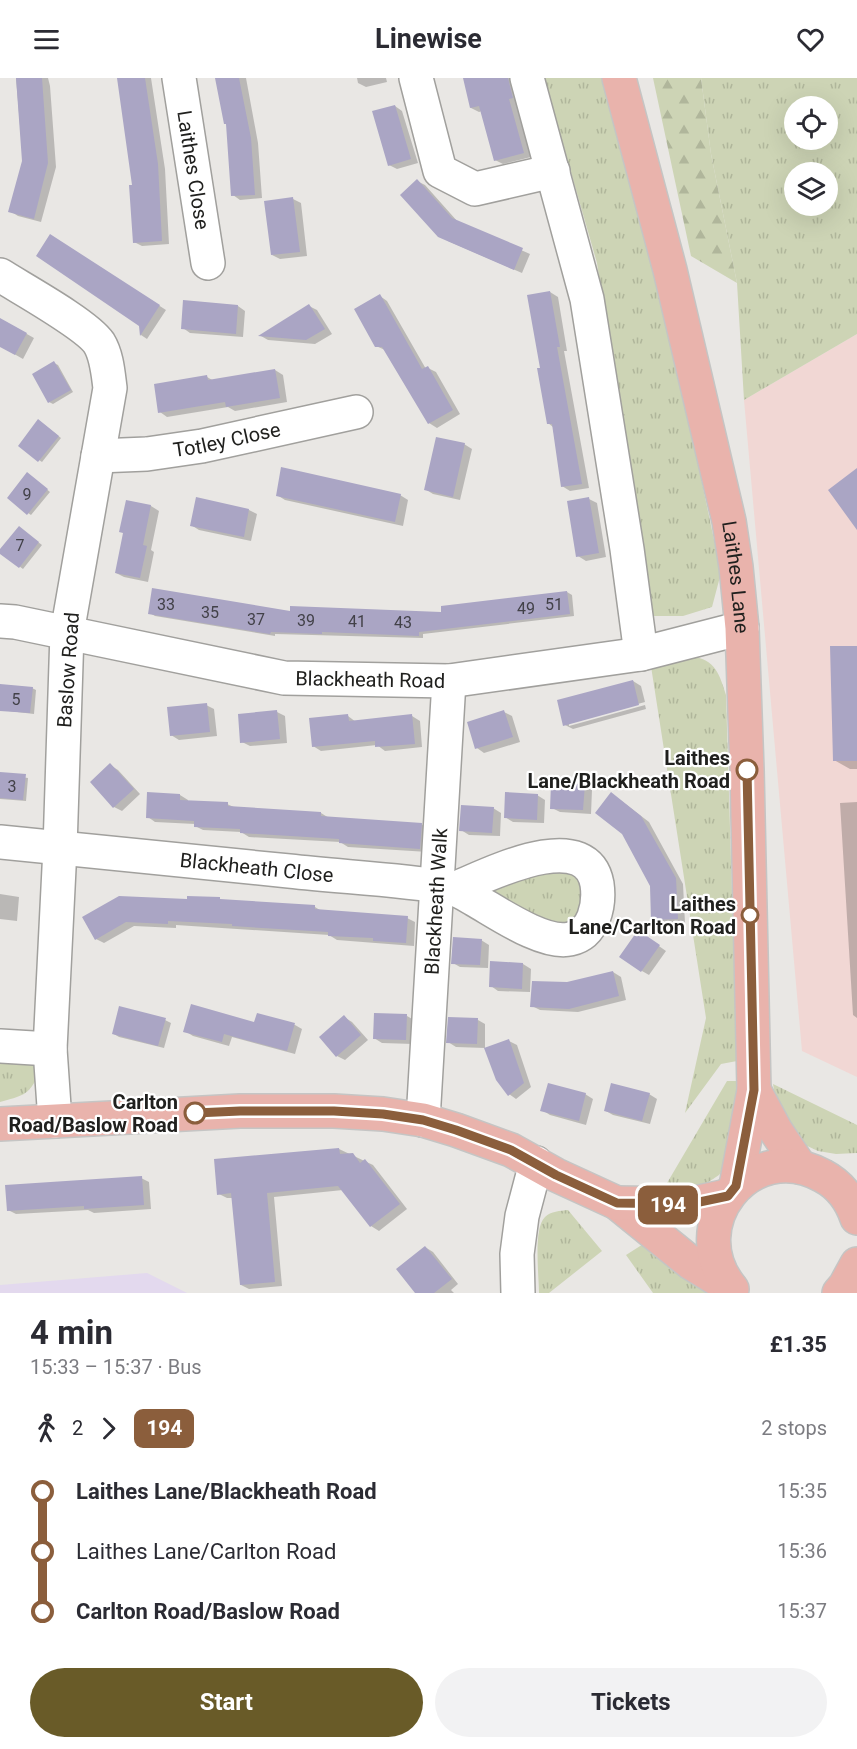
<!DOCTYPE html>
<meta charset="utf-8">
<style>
:root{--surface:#fff;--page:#f2f2f3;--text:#2b2b33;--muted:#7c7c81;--accent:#695b28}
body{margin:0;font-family:Roboto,sans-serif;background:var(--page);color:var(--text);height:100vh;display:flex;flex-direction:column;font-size:22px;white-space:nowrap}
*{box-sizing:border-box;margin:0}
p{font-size:20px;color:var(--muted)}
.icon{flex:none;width:33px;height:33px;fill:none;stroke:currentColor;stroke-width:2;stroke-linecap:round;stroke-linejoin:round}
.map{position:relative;height:1215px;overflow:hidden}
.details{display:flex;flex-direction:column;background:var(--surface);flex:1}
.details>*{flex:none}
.badge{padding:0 12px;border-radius:9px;font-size:21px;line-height:39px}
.fabs{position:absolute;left:784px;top:18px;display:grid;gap:12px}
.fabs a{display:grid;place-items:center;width:54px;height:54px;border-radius:50%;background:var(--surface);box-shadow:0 6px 24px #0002;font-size:30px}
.map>.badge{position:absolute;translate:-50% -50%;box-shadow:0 0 0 3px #fff}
.legs{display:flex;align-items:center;gap:9px;height:66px;padding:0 30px;font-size:20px}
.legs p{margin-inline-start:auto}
.head{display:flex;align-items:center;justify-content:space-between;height:102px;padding:0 30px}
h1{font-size:33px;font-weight:700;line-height:45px}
.button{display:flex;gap:12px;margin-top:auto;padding:12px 30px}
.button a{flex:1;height:69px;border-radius:36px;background:var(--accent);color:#fff;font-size:24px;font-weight:700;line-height:69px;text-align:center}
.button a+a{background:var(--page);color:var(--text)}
ul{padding:0 30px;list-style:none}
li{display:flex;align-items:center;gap:21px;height:60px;font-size:22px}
li i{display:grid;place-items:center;width:9px;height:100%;margin:0 8px;background:currentColor}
li i::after{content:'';width:15px;height:15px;margin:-8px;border:4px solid;border-radius:50%;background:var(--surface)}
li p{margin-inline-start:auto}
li:first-child i{background:linear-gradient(#0000 50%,currentColor 0)}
li:last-child i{background:linear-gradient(currentColor 50%,#0000 0)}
header{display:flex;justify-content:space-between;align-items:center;height:78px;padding:0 30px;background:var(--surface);font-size:27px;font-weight:700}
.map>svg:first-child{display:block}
.commercial{fill:#f1d7d4}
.education{fill:#e3d9ee}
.grass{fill:url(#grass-tufts);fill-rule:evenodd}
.forest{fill:url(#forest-firs)}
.shadow{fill:#0003}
.building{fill:#aaa5c4}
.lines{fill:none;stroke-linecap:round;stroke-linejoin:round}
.minor-casing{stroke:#a1a09d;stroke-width:36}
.major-casing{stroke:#c5c5c4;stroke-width:36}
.minor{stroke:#fff;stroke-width:33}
.major{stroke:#e9b3ac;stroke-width:33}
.line-1-casing{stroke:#fff;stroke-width:14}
.line-1{stroke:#8b5e3c;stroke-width:9}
.stop-1-dot{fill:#fff;stroke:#8b5e3c;stroke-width:3}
.labels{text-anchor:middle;stroke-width:4.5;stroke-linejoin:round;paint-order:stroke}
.number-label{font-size:16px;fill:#424148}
.street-label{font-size:20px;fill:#20201e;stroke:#fff}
.stop-label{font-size:20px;font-weight:bold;fill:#20201e;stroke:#fff;text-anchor:end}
</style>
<header><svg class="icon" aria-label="menu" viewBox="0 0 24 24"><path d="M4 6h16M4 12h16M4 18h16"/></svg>Linewise<svg class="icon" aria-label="heart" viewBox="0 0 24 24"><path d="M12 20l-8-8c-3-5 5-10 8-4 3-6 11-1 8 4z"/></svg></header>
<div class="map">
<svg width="857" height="1215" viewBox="0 0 857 1215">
<defs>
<pattern id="grass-tufts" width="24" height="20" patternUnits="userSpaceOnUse" patternTransform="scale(1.5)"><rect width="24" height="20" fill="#cdd4b5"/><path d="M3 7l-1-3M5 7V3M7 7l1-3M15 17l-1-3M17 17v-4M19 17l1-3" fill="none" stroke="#b0b69b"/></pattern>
<pattern id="forest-firs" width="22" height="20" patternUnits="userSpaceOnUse" patternTransform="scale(1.5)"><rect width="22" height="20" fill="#cdd4b5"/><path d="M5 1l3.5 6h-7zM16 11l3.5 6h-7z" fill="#b0b69b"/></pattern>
</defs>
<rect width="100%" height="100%" fill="#e9e7e4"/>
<!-- commercial -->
<path class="commercial" d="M857 256V999L802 973 744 322Z"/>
<!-- education -->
<path class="education" d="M147 1195 187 1215H0V1207Z"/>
<!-- grass -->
<path class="grass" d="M544 0H602L618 56 684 319 721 495 712 529 683 538H654L645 521 597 185Z
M701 0H857V256L744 322 737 205 711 76ZM795 28H828V62H795ZM795 94H828V128H795Z
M686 577C714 581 718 591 726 617L737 983 721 986 685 1035 706 940 650 582Z
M565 786 583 803 580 842 560 852 491 815V807Z
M0 983 33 987 38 997C29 1018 21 1018 0 1024Z
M727 1003H740L731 1080 719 1097 704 1107 660 1117Z
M773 1006 857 1047V1075L836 1076 818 1073 803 1066 779 1038Z
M568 1132 602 1173 549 1215H539C539 1198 533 1150 545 1139 551 1133 560 1133 568 1132Z
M648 1163 710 1215H653L626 1177Z"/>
<!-- forest -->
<path class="forest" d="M653 0H701L711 76 737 205 691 178Z"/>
<!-- shadow -->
<path class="shadow" d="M16 0H48L50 8 56 89 41 144 18 138 10 133 23 83Z
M118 0H151L165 91 169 166 142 168 134 164 133 108Z
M217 0H246L258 65 262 120 240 122 233 117 228 47 225 45Z
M357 0H386L387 4 366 9 358 5Z
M464 0H514L520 24 516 25 531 79 503 86 495 82 482 33 479 34 471 30Z
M395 28 402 33 418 85 397 91 389 87Z
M417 103 425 107 458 144 530 176 522 195 448 163Z
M293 121 301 125 307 178 280 181 272 177Z
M57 162 166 232 147 261 141 257 140 248Z
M550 214 558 219 567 273H564L589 410 570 413 562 408 553 349 548 345 542 291Z
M380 218 387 223 426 291 428 290 436 294 460 336 437 350 429 345 385 272 376 268Z
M238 228 245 233 243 259 190 255 183 250Z
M309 228 317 232 332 256 315 266 268 262 261 258Z
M0 241 34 260 23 281 0 268Z
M54 285 58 287 73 314 53 326 49 324Z
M275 292 283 297 287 324 235 333 228 329 167 339 160 334 207 299 214 303Z
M42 345 61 360 42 384 39 382Z
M464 366 472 371 460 422 433 416 425 411Z
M31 398 50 414 31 437 28 435Z
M277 417H400L408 422 403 448 285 422Z
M589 421 597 425 606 479 586 483 578 478Z
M127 423 151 428 159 433 151 472 154 474 148 504 124 499 116 495 124 455Z
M249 432 257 436 251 463 199 452 191 447Z
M22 452 42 467 23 491 0 474Z
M567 514 572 517 574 538 423 556V560L275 556V558L155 538 150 535H443Z
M857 569V691H850L834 682Z
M633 603 641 608 645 624 569 645V648L645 627 646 631 573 651 565 647Z
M32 610 36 612 34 636 0 632V622Z
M206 627 214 631 217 658 179 662 171 657Z
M277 634 285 638 287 665 250 668 242 664Z
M504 634 512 638 520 664 484 675 477 670Z
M348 638 356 644 412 638 420 643 422 669 385 673 377 667 321 673 313 668Z
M110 687 118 692 140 716 122 733 114 729Z
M0 696 28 700 26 723 0 721Z
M584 708 592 712 591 736 560 734 552 730Z
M180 717 188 722V724L227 726 236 730 321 735 329 740 421 746 429 751 428 774 348 769 340 764 249 759 241 754 203 752 195 748V746L155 744 148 739Z
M537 717 545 722 544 745 513 744 505 739Z
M619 721 649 744 683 806 685 845 660 846 653 841 651 807Z
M857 724V940L853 937 840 725Z
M493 730 501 735 500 758 469 757 461 752Z
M0 816 19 819 17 843 0 841Z
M315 829 323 834 407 840 415 844 414 868 337 862 329 857 176 847V850L134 848 104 865 96 861 84 840Z
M646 859 666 873 649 897 642 893Z
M481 862 489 867 488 890 460 889 453 885Z
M523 886 531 891 530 914 498 913 491 908Z
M613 894 621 899 626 922 578 934 540 932 532 928 567 906Z
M258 936 295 947 302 951 295 976 232 959 229 968 193 958 185 953 255 945Z
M407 938 414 942 413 966 382 965 374 960Z
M344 939 352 944 368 962 345 982 337 978Z
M165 942 171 945 164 970 119 959 114 956Z
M478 942 485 946V970L456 969 448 964Z
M509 963 517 967 531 1009 516 1021 509 1016Z
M585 1016 593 1021 586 1047 550 1037 542 1032Z
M649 1016 657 1021 650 1046 613 1037 606 1033Z
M339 1071 373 1087 407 1131 379 1153 371 1148 343 1112 274 1119 282 1208 249 1211 241 1207 233 1120H227L219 1116Z
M141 1100 149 1104 151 1131 94 1135 88 1132 16 1136 8 1132Z
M425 1169 433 1174 458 1206 451 1212 454 1215H417Z"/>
<!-- building -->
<path class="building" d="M16 0H42L48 85 34 141 8 134 22 83Z
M117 0H145L158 86 162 163 133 165 129 107H132Z
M215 0H239L251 60 255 117 231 118 226 46H224Z
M463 0H508L513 20 509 21 524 75 494 83 479 28 470 30Z
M395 27 411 81 388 88 372 33Z
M417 101 452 140 523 170 514 192 438 159 400 117Z
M293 119 300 174 271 177 264 123Z
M50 156 160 227 140 258 139 248 36 178Z
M550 213 560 269H557L582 406 561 409 552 346H547L537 290H540L527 217Z
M380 216 422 291 428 288 453 332 428 346 382 269H375L354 231Z
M183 222 238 227 236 256 181 251Z
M309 226 325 251 306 262 258 258Z
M0 240 27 255 15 277 0 269Z
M54 283 71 312 48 325 32 296Z
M275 291 280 320 226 329 225 324 158 335 154 306 207 297 208 302Z
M38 341 59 358 38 384 18 368Z
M436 359 465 365 453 419 424 412Z
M281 389 401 416 395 444 276 418Z
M857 390V452L828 412Z
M27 394 48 411 27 437 7 420Z
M196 419 249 431 244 459 190 448Z
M589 419 599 475 576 479 567 423Z
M126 422 151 427 143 467 147 468 140 500 115 495 123 455 119 454Z
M19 448 39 464 19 490 0 476V471Z
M152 510 290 533V528L441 534V528L567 513 570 536 419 554V558L322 554V556L271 554 270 556 148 536Z
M830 568H857V683H833Z
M633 602 639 627 563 648 557 622Z
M0 606 33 609 30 635 0 633Z
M207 625 210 654 170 658 167 629Z
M277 632 280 661 240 665 238 636Z
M504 632 513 659 475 671 467 644Z
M348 636 349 643 412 636 415 666 375 669V663L312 669 309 640Z
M110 685 134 711 113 730 90 704Z
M0 694 26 696 23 722 0 720Z
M551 705 585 706 583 732 550 731Z
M147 714 180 716V722L228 724V728L321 734V738L422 745 420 771 339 765V761L240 755V751L194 749V743L146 740Z
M505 714 538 716 537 742 504 740Z
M611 714 641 738 676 800 678 841 651 842 650 808 622 756 595 735Z
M461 727 494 729 492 755 459 753Z
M119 818 187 821V818L220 819V821L315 827V831L408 838 406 865 373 863V860L328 858V854L232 848V846L168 843V846L126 844 95 862 82 839Z
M638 852 660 867 641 894 619 879Z
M453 859 482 861 480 887 451 886Z
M490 883 523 885 522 911 489 909Z
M613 893 619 918 569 931 530 929 532 903 567 904Z
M191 926 254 944 257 935 295 945 287 973 224 956 222 964 183 954Z
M119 928 166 940 158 968 112 956Z
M374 935 407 936 406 962 373 961Z
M344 937 361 957 336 979 319 959Z
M448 939 478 940 477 966 446 965Z
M509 961 524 1005 508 1018 496 1002 484 970Z
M548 1005 586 1015 579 1043 540 1033Z
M611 1005 650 1015 642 1043 604 1033Z
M339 1070 340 1076 353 1075 360 1085 365 1081 400 1126 370 1149 338 1108 267 1115 275 1204 240 1207 231 1115 217 1117 214 1081Z
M142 1098 144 1127 84 1131V1128L7 1133 5 1107Z
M425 1168 452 1201 434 1215H415L396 1191Z"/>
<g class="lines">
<!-- minor casing -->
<g class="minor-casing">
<g id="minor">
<path id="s1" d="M179 0 208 185"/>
<path d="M416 0 440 93 475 111 553 93"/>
<path d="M527 0 587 221 627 471 641 576"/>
<path d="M0 197C22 211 86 246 99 265 107 278 108 295 110 310L67 555 60 770 50 971 55 1043"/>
<path id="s2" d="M98 378 147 376 202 368 356 334"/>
<path id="s3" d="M0 543 15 544 284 600 449 603 641 576 742 550"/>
<path id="s4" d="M0 764C96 773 192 783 289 793 342 799 398 801 451 810 459 812 468 818 475 822 498 835 544 867 570 861 594 856 600 827 597 806 586 746 486 798 454 811"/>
<path d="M0 968 50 971"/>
<path id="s5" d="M423 1042 449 603"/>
<path d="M518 1215 517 1176 522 1138 536 1085"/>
</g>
</g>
<!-- major casing -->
<g class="major-casing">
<g id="major">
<path id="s6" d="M619 0 670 192 729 443 736 489 742 550 747 692 754 1012 736 1108"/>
<path d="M754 1012 776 1053 800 1089"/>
<path d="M0 1046 240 1033H334L383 1036 423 1042 456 1052 511 1072 556 1097 617 1125 691 1185 730 1209"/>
<path d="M617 1125 690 1126 727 1118"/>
<path d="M732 1211C679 1148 750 1057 823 1098 840 1107 851 1122 857 1140"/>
<path d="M839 1215 845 1208 857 1186"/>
</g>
</g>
<!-- minor -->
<use href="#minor" class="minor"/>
<!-- major -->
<use href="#major" class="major"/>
</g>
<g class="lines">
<!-- line-1 casing -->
<g class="line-1-casing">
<path id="line-1" d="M195 1035 240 1033H334L383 1036 423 1042 456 1052 511 1072 556 1097 617 1125 690 1126 728 1118 736 1108 754 1012 747 692"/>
</g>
<!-- line-1 -->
<use href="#line-1" class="line-1"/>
</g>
<!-- markers -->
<g class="stop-1-dot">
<circle cx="747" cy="692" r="10"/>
<circle cx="750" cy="837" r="8"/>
<circle cx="195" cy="1035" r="10"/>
</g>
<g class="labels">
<!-- number labels -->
<g class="number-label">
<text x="27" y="422">9</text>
<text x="20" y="473">7</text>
<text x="166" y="532">33</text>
<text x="554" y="532">51</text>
<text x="526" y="536">49</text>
<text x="210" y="540">35</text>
<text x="256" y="547">37</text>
<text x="306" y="548">39</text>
<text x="357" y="549">41</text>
<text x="403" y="550">43</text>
<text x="16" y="627">5</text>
<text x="12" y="714">3</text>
</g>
<!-- street labels -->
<g class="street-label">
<text dy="7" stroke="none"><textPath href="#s1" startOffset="93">Laithes Close</textPath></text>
<text dy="7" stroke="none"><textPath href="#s2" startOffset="130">Totley Close</textPath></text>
<text dy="7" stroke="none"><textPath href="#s6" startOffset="513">Laithes Lane</textPath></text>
<text transform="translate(68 592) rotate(-86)" y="7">Baslow Road</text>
<text dy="7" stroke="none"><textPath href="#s3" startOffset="376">Blackheath Road</textPath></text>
<text dy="7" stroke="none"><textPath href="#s4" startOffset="258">Blackheath Close</textPath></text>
<text dy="7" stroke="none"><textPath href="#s5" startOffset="219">Blackheath Walk</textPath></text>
</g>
<!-- stop labels -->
<g class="stop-label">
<text x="730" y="687">Laithes<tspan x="730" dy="23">Lane/Blackheath Road</tspan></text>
<text x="736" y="833">Laithes<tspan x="736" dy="23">Lane/Carlton Road</tspan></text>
<text x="178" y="1031">Carlton<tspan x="178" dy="23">Road/Baslow Road</tspan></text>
</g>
</g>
</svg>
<div class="fabs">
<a><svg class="icon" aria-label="locate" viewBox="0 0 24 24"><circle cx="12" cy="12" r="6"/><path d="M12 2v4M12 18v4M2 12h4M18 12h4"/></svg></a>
<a><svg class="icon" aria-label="layers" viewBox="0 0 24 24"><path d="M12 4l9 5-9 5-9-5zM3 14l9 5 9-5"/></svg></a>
</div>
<b class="badge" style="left:668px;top:1127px;background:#8b5e3c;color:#fff">194</b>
</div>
<section class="details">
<div class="head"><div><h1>4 min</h1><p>15:33 – 15:37 · Bus</p></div><b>£1.35</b></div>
<div class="legs"><svg class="icon" aria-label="walk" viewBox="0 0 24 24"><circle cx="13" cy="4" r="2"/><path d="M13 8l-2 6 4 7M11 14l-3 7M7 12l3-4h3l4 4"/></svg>2<svg class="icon" aria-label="forward" viewBox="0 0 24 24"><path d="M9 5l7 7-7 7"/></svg><b class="badge" style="background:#8b5e3c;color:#fff">194</b><p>2 stops</p></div>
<ul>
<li><i style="color:#8b5e3c"></i><b>Laithes Lane/Blackheath Road</b><p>15:35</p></li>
<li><i style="color:#8b5e3c"></i><span>Laithes Lane/Carlton Road</span><p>15:36</p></li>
<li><i style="color:#8b5e3c"></i><b>Carlton Road/Baslow Road</b><p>15:37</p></li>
</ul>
<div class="button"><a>Start</a><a>Tickets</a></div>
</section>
